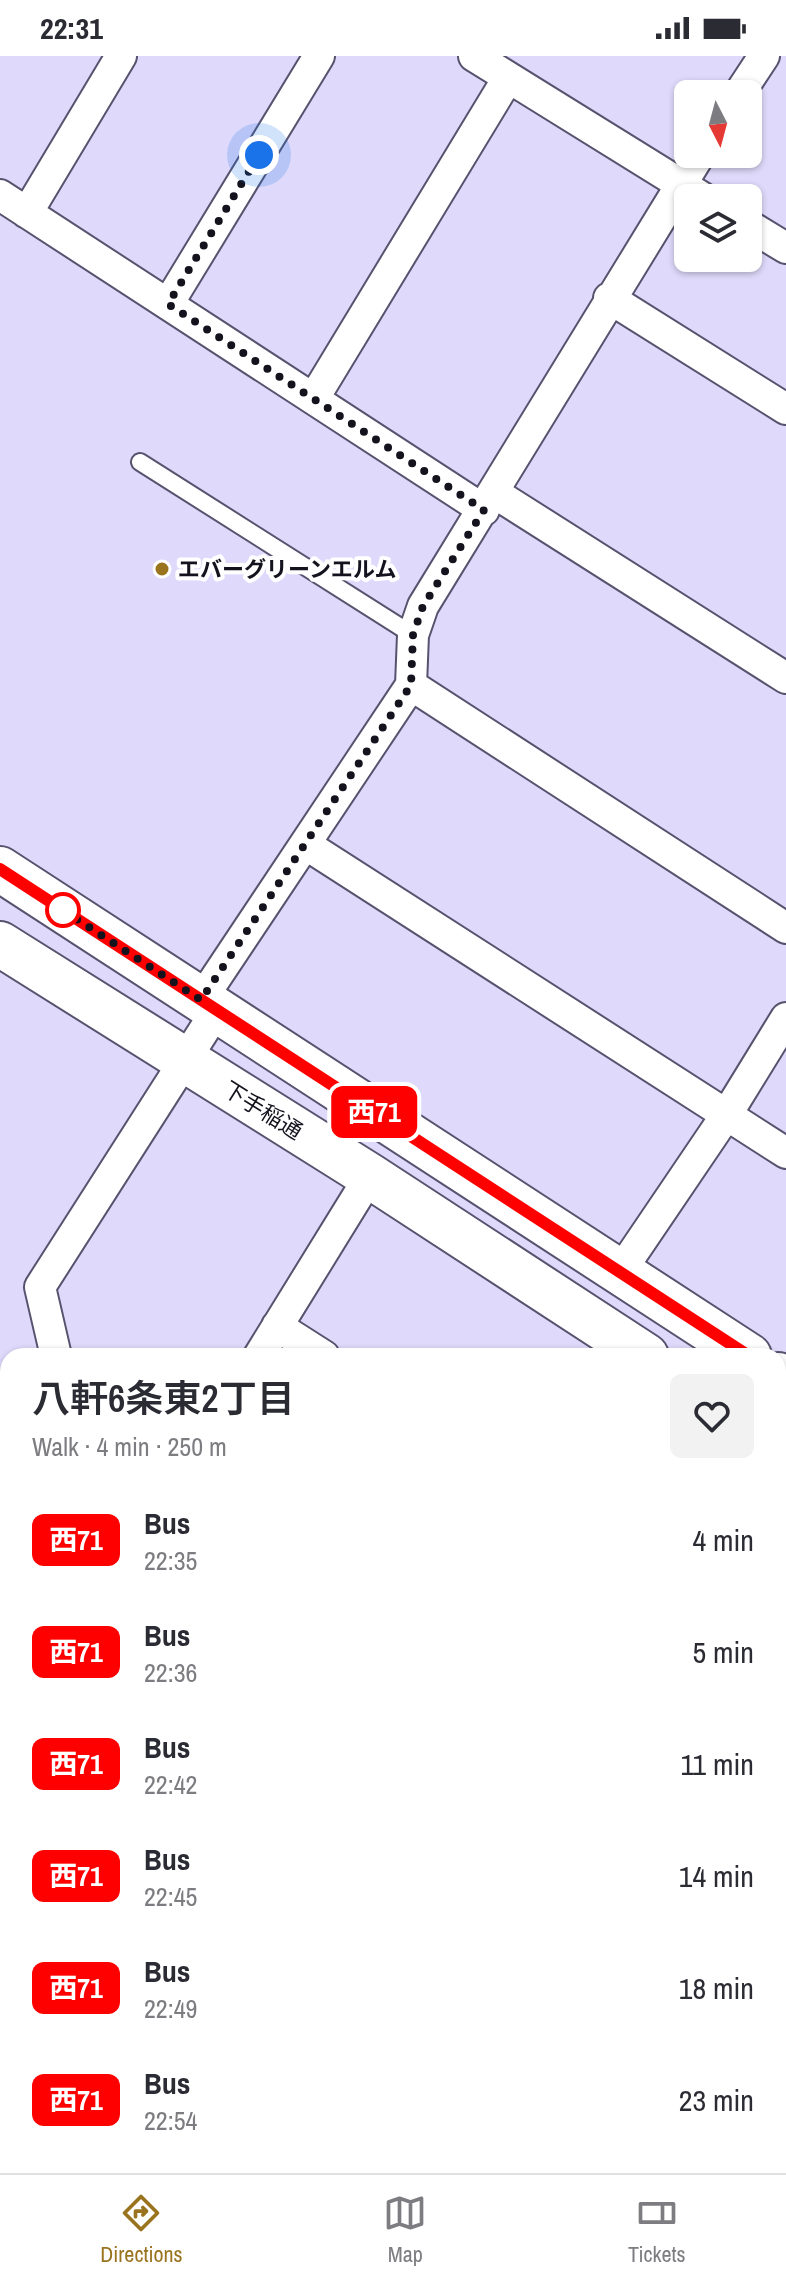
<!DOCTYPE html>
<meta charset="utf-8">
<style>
:root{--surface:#fff;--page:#f2f2f3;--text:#2b2b33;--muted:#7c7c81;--line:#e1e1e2;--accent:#9a731f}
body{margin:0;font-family:"Archivo Narrow","Noto Sans JP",sans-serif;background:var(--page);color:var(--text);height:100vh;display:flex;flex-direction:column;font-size:30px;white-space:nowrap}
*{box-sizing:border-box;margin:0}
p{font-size:26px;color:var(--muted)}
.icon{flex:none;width:44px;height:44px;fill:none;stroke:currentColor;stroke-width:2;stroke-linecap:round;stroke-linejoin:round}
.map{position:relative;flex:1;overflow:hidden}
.drawer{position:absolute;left:0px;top:1292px;width:786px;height:826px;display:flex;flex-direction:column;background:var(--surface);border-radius:24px 24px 0 0;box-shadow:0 2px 6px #0004}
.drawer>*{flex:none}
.badge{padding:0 16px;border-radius:12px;font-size:28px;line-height:52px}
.needle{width:52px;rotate:174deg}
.fabs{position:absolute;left:674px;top:24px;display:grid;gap:16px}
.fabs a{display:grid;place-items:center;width:88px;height:88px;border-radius:12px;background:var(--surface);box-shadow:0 2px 6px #0004;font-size:40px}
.you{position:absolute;width:40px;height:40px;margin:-20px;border:6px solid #fff;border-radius:50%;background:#1a73e8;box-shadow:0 0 0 12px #1a73e833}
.map>.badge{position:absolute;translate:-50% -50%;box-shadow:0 0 0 4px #fff}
.round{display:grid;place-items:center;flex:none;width:84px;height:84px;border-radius:12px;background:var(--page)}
.overview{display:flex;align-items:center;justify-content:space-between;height:136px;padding:0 32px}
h1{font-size:38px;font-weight:600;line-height:60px}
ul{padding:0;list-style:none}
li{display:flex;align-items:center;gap:24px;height:112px;padding:0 32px}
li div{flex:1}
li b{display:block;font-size:30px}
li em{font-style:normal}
li .badge{min-width:88px;font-weight:700;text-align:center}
.status{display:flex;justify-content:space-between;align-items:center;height:56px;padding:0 40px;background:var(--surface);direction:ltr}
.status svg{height:22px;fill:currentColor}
.dock{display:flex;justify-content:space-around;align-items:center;height:112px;border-top:2px solid var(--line);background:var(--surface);font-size:22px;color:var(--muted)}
.dock a{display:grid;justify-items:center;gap:4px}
.dock .current{color:var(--accent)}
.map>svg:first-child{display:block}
.built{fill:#d5cef7}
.green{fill:#c3bee1}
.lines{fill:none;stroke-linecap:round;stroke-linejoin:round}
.lane-casing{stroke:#57526e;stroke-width:20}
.street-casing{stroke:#57526e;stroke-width:34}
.secondary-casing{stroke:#57526e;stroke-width:48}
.lane{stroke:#fff;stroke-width:16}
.street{stroke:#fff;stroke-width:30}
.secondary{stroke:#fff;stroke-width:44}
.rail{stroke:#383544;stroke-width:6;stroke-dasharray:12 6;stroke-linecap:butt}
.line-casing{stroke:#fff;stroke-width:18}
.line{stroke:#f00;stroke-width:12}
.walk{stroke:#14121d;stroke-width:8;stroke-dasharray:0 14.4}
.poi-dot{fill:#9a731f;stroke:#fff;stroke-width:3}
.stop-dot{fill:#fff;stroke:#f00;stroke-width:4}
.labels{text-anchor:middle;stroke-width:8;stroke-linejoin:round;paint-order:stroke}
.poi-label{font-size:22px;font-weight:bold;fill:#14121d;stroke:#fff;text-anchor:start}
.street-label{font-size:22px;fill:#14121d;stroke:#fff}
</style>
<div class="status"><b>22:31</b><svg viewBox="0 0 49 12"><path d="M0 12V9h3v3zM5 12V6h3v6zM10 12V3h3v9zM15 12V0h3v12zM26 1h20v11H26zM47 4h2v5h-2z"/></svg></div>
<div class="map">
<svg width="786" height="2117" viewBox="0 0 786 2117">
<rect width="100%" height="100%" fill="#dfdafb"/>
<!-- built -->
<path class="built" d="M778 2025 786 2030V2117H255L253 2110H778Z"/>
<!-- green -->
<path class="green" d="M531 2110H625L636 2117H527Z"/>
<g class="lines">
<!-- lane casing -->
<g class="lane-casing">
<path id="lane" d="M140 406 413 579"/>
</g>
<!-- street casing -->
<g class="street-casing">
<path id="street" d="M474 0 703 142
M739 38 764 0
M0 139 484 454
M27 157 121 0
M748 169 786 192
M609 242 786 353
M168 248 319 0
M314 342 508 22
M493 436 786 622
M411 629 786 872
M305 788 786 1097
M201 944 411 629 413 579 423 550 700 98
M620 1216 727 1058 786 962
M277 1270 324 1300
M56 1300 40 1231 217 954
M259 1300 370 1120
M778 1590 786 1595
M0 1696 8 1729
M778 1767 786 1772
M778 1877 786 1864
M0 1960 8 1957
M778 1960 786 1966
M102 2110 104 2117"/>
</g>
<!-- secondary casing -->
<g class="secondary-casing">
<path id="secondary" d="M0 813 749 1300
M0 888 370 1120 646 1300
M778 1319 786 1324
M778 1379 786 1383"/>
</g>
<!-- lane -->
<use href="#lane" class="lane"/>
<!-- street -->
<use href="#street" class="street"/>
<!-- secondary -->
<use href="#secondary" class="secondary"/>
<!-- rail -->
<path class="rail" d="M0 1358 8 1390
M0 1444 8 1477
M161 2110 163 2117
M183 2110 185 2117"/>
</g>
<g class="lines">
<!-- line casing -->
<g class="line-casing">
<path id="line" d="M0 813 749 1300"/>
</g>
<!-- line -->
<use href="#line" class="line"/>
<!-- walk -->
<path class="walk" d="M63 854 58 851 201 944 411 629 413 579 423 550 484 454 168 248 259 99"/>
</g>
<!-- markers -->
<circle class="poi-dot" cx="162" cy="513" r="8"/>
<circle class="stop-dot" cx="63" cy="854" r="16"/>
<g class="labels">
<!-- poi labels -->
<g class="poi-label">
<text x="178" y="521">エバーグリーンエルム</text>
</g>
<!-- street labels -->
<g class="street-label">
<text transform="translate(263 1054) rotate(32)" y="8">下手稲通</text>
</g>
</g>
</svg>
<div class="fabs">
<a><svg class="needle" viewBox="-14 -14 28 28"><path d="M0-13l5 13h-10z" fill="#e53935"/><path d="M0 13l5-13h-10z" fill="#7c7c81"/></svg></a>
<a><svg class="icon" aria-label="layers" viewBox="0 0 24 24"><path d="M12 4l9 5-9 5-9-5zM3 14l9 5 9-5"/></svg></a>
</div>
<div class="you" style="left:259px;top:99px"></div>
<b class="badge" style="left:374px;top:1056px;background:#f00;color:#fff">西71</b>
<section class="drawer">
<div class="overview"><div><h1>八軒6条東2丁目</h1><p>Walk · 4 min · 250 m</p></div><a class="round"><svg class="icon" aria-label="heart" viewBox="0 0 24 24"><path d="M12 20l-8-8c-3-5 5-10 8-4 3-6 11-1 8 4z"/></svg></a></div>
<ul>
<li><span class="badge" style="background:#f00;color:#fff">西71</span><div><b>Bus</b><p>22:35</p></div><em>4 min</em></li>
<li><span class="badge" style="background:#f00;color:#fff">西71</span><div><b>Bus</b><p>22:36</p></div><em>5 min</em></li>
<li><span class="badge" style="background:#f00;color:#fff">西71</span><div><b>Bus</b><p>22:42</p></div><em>11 min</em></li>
<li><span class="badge" style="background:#f00;color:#fff">西71</span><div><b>Bus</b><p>22:45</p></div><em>14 min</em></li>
<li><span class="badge" style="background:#f00;color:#fff">西71</span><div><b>Bus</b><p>22:49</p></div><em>18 min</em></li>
<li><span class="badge" style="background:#f00;color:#fff">西71</span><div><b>Bus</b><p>22:54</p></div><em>23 min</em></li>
</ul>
</section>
</div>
<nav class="dock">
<a class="current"><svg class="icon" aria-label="directions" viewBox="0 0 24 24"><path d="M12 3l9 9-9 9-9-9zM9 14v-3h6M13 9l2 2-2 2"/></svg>Directions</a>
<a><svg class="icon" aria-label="map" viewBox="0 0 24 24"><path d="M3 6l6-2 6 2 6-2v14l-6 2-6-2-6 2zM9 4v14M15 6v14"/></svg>Map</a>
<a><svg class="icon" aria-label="tickets" viewBox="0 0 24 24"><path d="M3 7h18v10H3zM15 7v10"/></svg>Tickets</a>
</nav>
